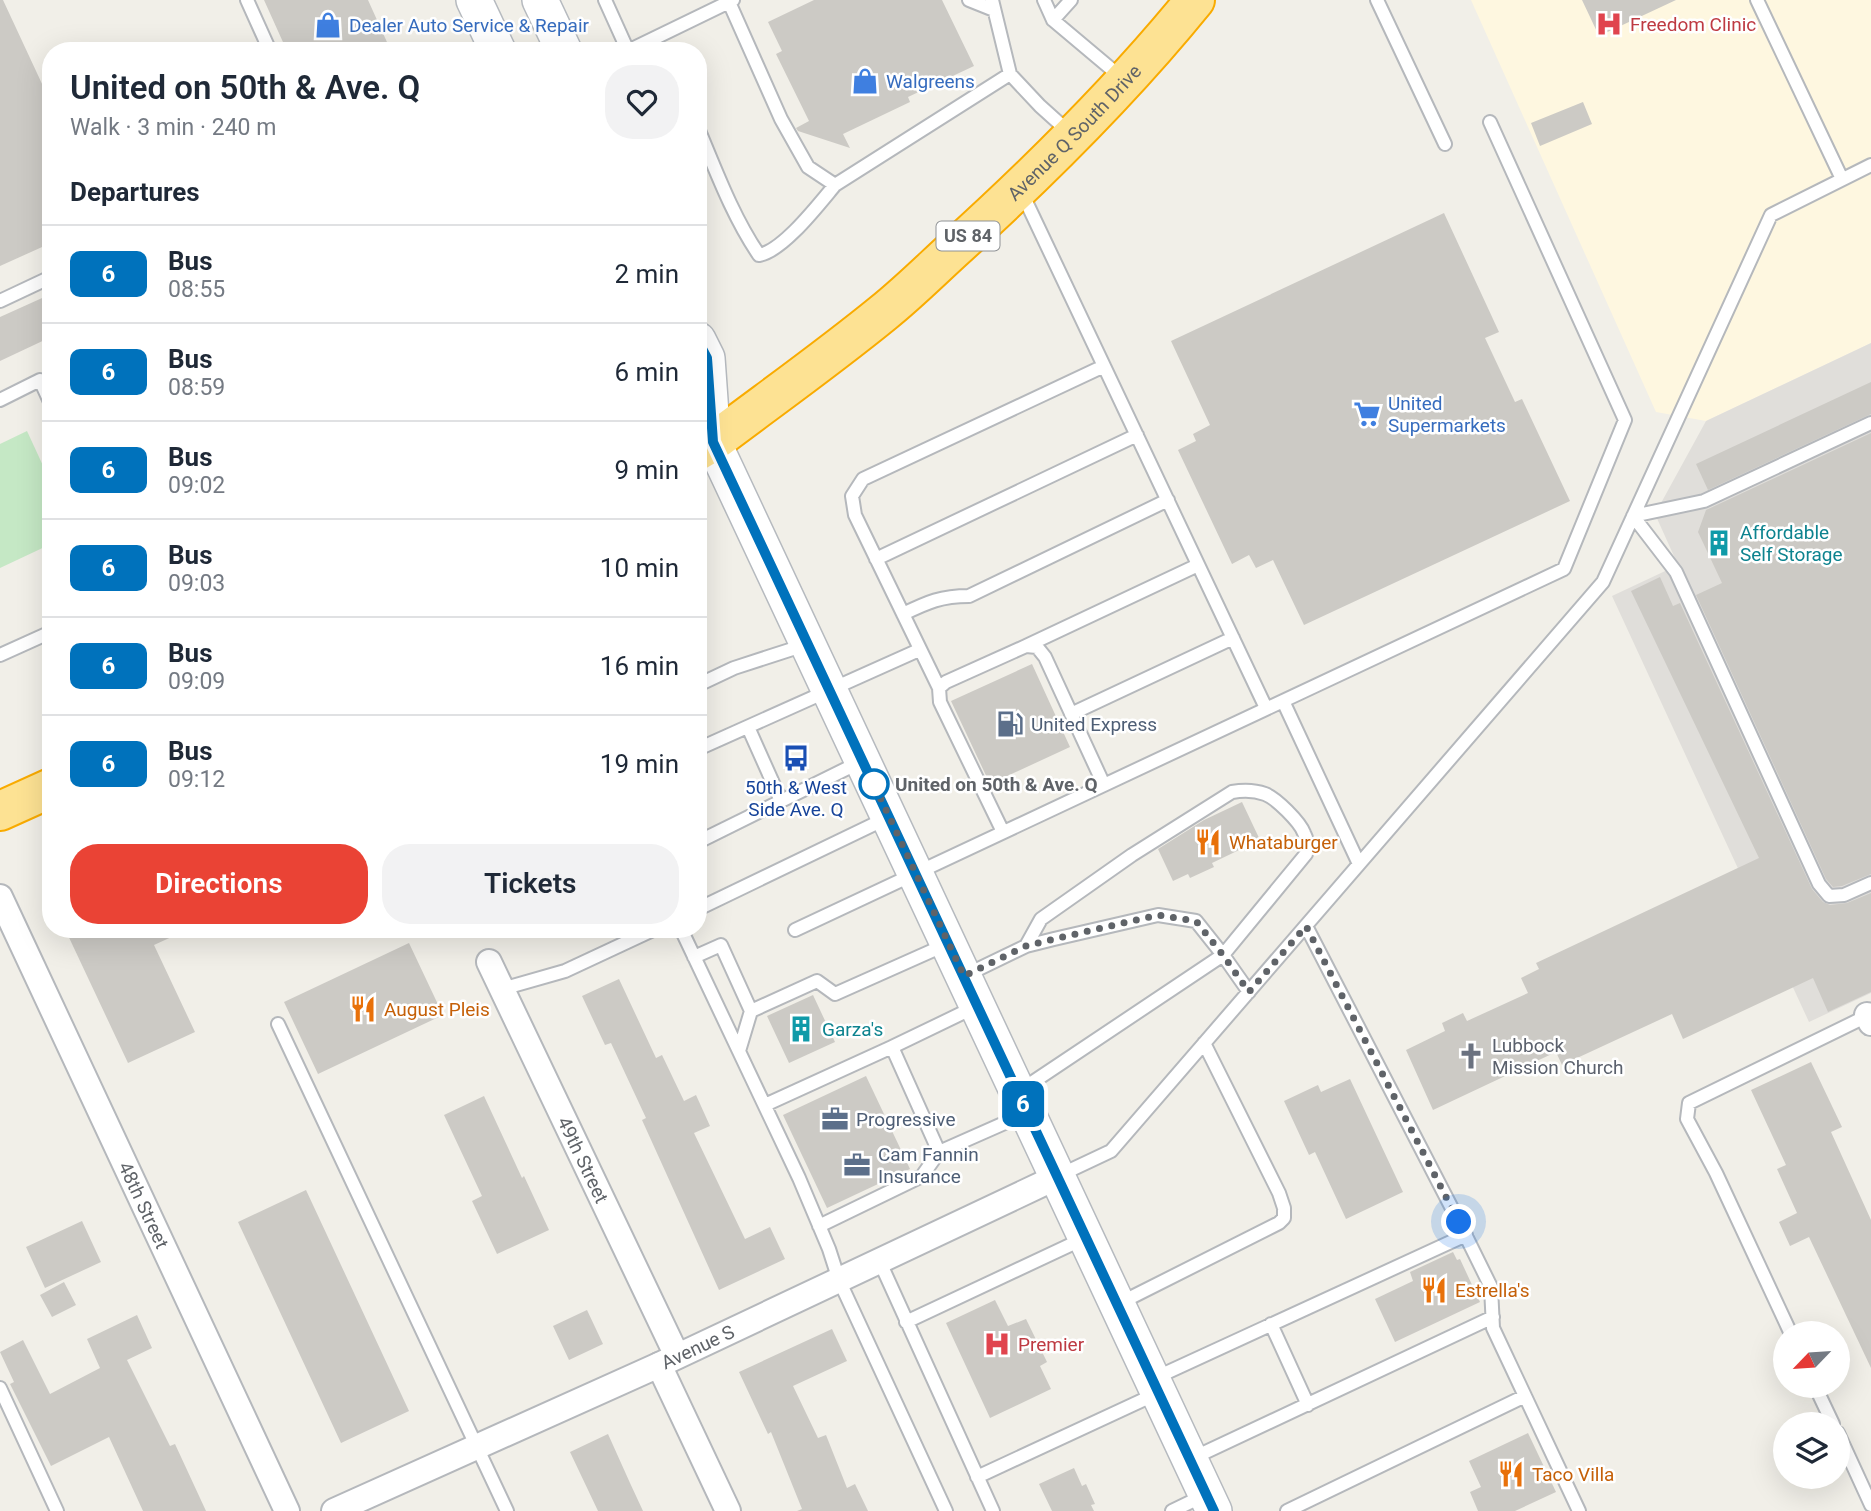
<!DOCTYPE html>
<meta charset="utf-8">
<style>
:root{--surface:#fff;--page:#f2f2f3;--text:#1f2937;--muted:#747a83;--line:#e0e1e3;--accent:#ea4335}
body{margin:0;font-family:Roboto,sans-serif;background:var(--page);color:var(--text);height:100vh;display:flex;flex-direction:column;font-size:26px;white-space:nowrap}
*{box-sizing:border-box;margin:0}
p{font-size:23px;color:var(--muted)}
.icon{flex:none;width:38px;height:38px;fill:none;stroke:currentColor;stroke-width:2;stroke-linecap:round;stroke-linejoin:round}
.map{position:relative;flex:1;overflow:hidden}
.side{position:absolute;left:42px;top:42px;width:665px;height:896px;display:flex;flex-direction:column;background:var(--surface);border-radius:28px;box-shadow:0 7px 28px #0002}
.side>*{flex:none}
.badge{padding:0 14px;border-radius:10px;font-size:24px;line-height:46px}
.needle{width:46px;rotate:245deg}
.tools{position:absolute;left:1773px;top:1321px;display:grid;gap:14px}
.tools a{display:grid;place-items:center;width:77px;height:77px;border-radius:50%;background:var(--surface);box-shadow:0 7px 28px #0002;font-size:35px}
.you{position:absolute;width:35px;height:35px;margin:-18px;border:5px solid #fff;border-radius:50%;background:#1a73e8;box-shadow:0 0 0 10px #1a73e833}
.map>.badge{position:absolute;translate:-50% -50%;box-shadow:0 0 0 4px #fff}
h2{padding:0 28px;font-size:26px;line-height:63px}
.round{display:grid;place-items:center;flex:none;width:74px;height:74px;border-radius:28px;background:var(--page)}
.head{display:flex;align-items:center;justify-content:space-between;height:119px;padding:0 28px}
h1{font-size:33px;font-weight:600;line-height:52px}
.cta{display:flex;gap:14px;margin-top:auto;padding:14px 28px}
.cta a{flex:1;height:80px;border-radius:28px;background:var(--accent);color:#fff;font-size:28px;font-weight:600;line-height:80px;text-align:center}
.cta a+a{background:var(--page);color:var(--text)}
ul{padding:0;list-style:none}
li{display:flex;align-items:center;gap:21px;height:98px;padding:0 28px;border-top:2px solid var(--line)}
li div{flex:1}
li b{display:block;font-size:26px}
li em{font-style:normal}
li .badge{min-width:77px;font-weight:700;text-align:center}
.map>svg:first-child{display:block}
.commercial{fill:#fef7e0}
.industrial{fill:#e0deda}
.green{fill:#c5e8c5}
.building{fill:#cccac5}
.lines{fill:none;stroke-linecap:round;stroke-linejoin:round}
.lane-casing{stroke:#b5b8bc;stroke-width:16}
.street-casing{stroke:#b5b8bc;stroke-width:28}
.secondary-casing{stroke:#b6babf;stroke-width:38}
.highway-casing{stroke:#f9ab00;stroke-width:42}
.lane{stroke:#fff;stroke-width:12}
.street{stroke:#fff;stroke-width:24}
.secondary{stroke:#fff;stroke-width:35}
.highway{stroke:#fde293;stroke-width:38}
.line-casing{stroke:#fff;stroke-width:16}
.line{stroke:#0072bc;stroke-width:10}
.walk{stroke:#5f6368;stroke-width:7;stroke-dasharray:0 12.6}
.stop-dot{fill:#fff;stroke:#0072bc;stroke-width:3.5}
.labels{text-anchor:middle;stroke-width:5;stroke-linejoin:round;paint-order:stroke}
.shield{fill:#fff;stroke:#8f9295;stroke-width:2}
.shield-label{font-size:18px;font-weight:bold;fill:#5f6368}
.health-label{font-size:19px;fill:#be3a42;stroke:#fff;text-anchor:start}
.shop-label{font-size:19px;fill:#366cbe;stroke:#fff;text-anchor:start}
.street-label{font-size:19px;fill:#5f6368;stroke:#fff}
.culture-label{font-size:19px;fill:#0d838f;stroke:#fff;text-anchor:start}
.service-label{font-size:19px;fill:#4e5e75;stroke:#fff;text-anchor:start}
.stop-label{font-size:19px;font-weight:bold;fill:#5f6368;stroke:#fff;text-anchor:start}
.transit-label{font-size:19px;fill:#164399;stroke:#fff}
.food-label{font-size:19px;fill:#c56008;stroke:#fff;text-anchor:start}
.worship-label{font-size:19px;fill:#5b616d;stroke:#fff;text-anchor:start}
</style>
<div class="map">
<svg width="1871" height="1511" viewBox="0 0 1871 1511">
<rect width="100%" height="100%" fill="#f1efe8"/>
<!-- commercial -->
<path class="commercial" d="M1471 0H1871V343L1706 421 1656 412Z"/>
<!-- industrial -->
<path class="industrial" d="M1871 343V993L1809 1022 1612 596 1678 565 1655 514 1706 421Z"/>
<!-- green -->
<path class="green" d="M27 431 51 483V544L0 568V444Z"/>
<!-- building -->
<path class="building" d="M0 0H3L43 86 51 82V243L0 266Z
M264 0H368L391 51H287Z
M814 0H942L974 66 908 97 910 102 843 134 850 148 798 131 796 128 809 121 776 54 782 51 768 22Z
M1582 0H1676L1599 36Z
M1583 102 1592 124 1540 146 1531 123Z
M1444 213 1499 332 1485 338 1515 402 1522 399 1570 501 1304 625 1273 560 1256 568 1249 555 1232 564 1178 450 1196 441 1193 434 1210 425 1171 341Z
M51 294V337L0 361V317Z
M1871 382V414L1708 490 1696 464Z
M1871 433V874L1842 886 1833 887 1826 879 1696 595 1722 583 1698 532 1706 510Z
M1660 577 1673 606 1680 603 1812 889 1823 902 1830 905 1847 903 1871 893V992L1828 1012 1813 978 1683 1039 1672 1014 1562 1065 1556 1052 1433 1110 1406 1050 1445 1031 1442 1023 1463 1013 1467 1021 1528 993 1521 978 1539 969 1536 963 1759 858 1631 591Z
M1032 664 1070 747 990 784 951 701Z
M1242 802 1260 840 1212 863 1214 867 1190 878 1188 874 1173 881 1158 849 1204 820Z
M65 929H189L154 945 195 1032 128 1063Z
M409 943 443 1015 318 1074 284 1002Z
M619 979 656 1058 662 1055 684 1101 696 1095 710 1126 694 1133 745 1239 770 1227 785 1259 719 1290 642 1120 646 1118 611 1043 605 1045 582 996Z
M813 995 835 1042 789 1063 767 1016Z
M1811 1062 1842 1127 1831 1132 1871 1220V1368L1809 1237 1790 1246 1779 1222 1797 1213 1777 1169 1786 1165 1751 1090Z
M866 1076 910 1169 827 1208 783 1115Z
M1350 1079 1403 1192 1346 1219 1315 1152 1309 1155 1284 1101 1318 1085 1321 1092Z
M484 1096 522 1178 524 1176 549 1230 497 1254 472 1201 482 1196 444 1115Z
M306 1190 409 1411 341 1443 238 1222Z
M82 1221 101 1262 45 1288 26 1247Z
M1453 1252 1457 1260 1460 1259 1480 1302 1395 1342 1375 1299 1413 1281 1410 1272Z
M64 1282 76 1305 52 1317 40 1295Z
M995 1300 1008 1326 1026 1319 1047 1362 1040 1366 1051 1389 990 1418 946 1323Z
M587 1310 603 1344 569 1360 553 1326Z
M137 1315 152 1348 127 1360 170 1446 175 1444 206 1511H143L109 1437 51 1466 10 1384 14 1382 0 1352 23 1340 50 1394 100 1368 87 1339Z
M832 1329 847 1361 793 1386 818 1438 826 1435 847 1488 855 1484 868 1511H797L802 1509 771 1432 768 1434 739 1372Z
M1528 1433 1556 1492 1515 1511H1478L1470 1492 1481 1487 1469 1461Z
M608 1434 630 1483 643 1511H598L570 1452Z
M1074 1468 1082 1486 1086 1484 1095 1504 1091 1505 1094 1511H1052L1039 1484Z"/>
<g class="lines">
<!-- lane casing -->
<g class="lane-casing">
<path id="lane" d="M247 0 270 51
M605 0 628 51
M969 0 994 10
M992 0 1010 74
M1044 0 1053 20
M1071 0 1053 20 1122 78
M1377 0 1445 144
M1757 0 1842 179
M729 2 781 119 808 167 835 185 1010 74 1040 106 1070 133
M628 51 733 0
M698 128C716 171 733 217 759 255 783 251 819 204 835 185
M1022 193 1266 708
M0 301 51 277
M0 400 40 380 51 404
M1871 423 1704 501 1633 516 1676 572 1819 884 1829 896 1844 895 1871 883
M876 559 1137 435
M903 614C928 602 941 596 969 596L1168 500
M1026 646 1198 565
M0 655 51 632
M698 685 734 668 805 645
M939 688 855 515 852 496 863 479 1104 366
M1283 701 1359 864
M1071 714 1233 638
M748 727 781 801
M698 749 919 650
M1003 832 940 702 939 688 946 682 1026 646 1037 647 1045 657 1104 785
M698 837 702 840 860 762
M698 909 887 818
M1306 926 1459 1222 1491 1287 1493 1328 1579 1511
M681 929 799 1178 829 1249 839 1280 946 1511
M795 930 1564 569 1625 420 1490 122
M694 957 721 945 751 1011 817 981 835 994 945 945
M964 976 1026 946 1054 939 1158 915 1196 921 1223 955 1249 992
M502 989 565 971 655 929
M278 1024 507 1511
M892 1047 977 1006
M739 1051 751 1011
M1021 1090 1223 955 1306 854C1307 846 1308 840 1304 833 1300 822 1276 798 1265 794 1254 790 1244 790 1232 792L1132 855 1041 919 1026 946
M765 1105 892 1047 939 1152 922 1176 819 1226
M939 1152 1025 1114
M1058 1176 1111 1151 1603 582 1771 215 1871 165
M879 1260 993 1511
M1120 1303 1279 1223 1284 1218V1208L1279 1193 1204 1043
M906 1322 1085 1238
M1271 1324 1308 1405
M1791 1334 1716 1173 1687 1119 1689 1103 1869 1015
M1155 1378 1466 1235
M1815 1386 1833 1424
M0 1388 57 1511
M1838 1433 1871 1505
M1193 1458 1493 1317
M977 1477 1158 1393
M1172 1511 1203 1496
M1287 1511 1525 1396"/>
</g>
<!-- street casing -->
<g class="street-casing">
<g id="street">
<path id="s1" d="M0 897 287 1511"/>
<path id="s2" d="M489 962 677 1356"/>
<path d="M1867 1015 1871 1023"/>
<path d="M659 1365 728 1511"/>
<path id="s3" d="M334 1511 659 1365 1057 1177"/>
</g>
</g>
<!-- secondary casing -->
<g class="secondary-casing">
<path id="secondary" d="M474 0 498 51
M540 0 564 51
M698 340 707 358 713 442 1214 1511"/>
</g>
<!-- highway casing -->
<g class="highway-casing">
<g id="highway">
<path id="s4" d="M698 451 713 442C770 399 828 358 883 313 908 293 931 270 954 249 1040 171 1122 90 1195 0"/>
<path d="M0 811 51 788"/>
</g>
</g>
<!-- lane -->
<use href="#lane" class="lane"/>
<!-- street -->
<use href="#street" class="street"/>
<!-- secondary -->
<use href="#secondary" class="secondary"/>
<!-- highway -->
<use href="#highway" class="highway"/>
</g>
<g class="lines">
<!-- line casing -->
<g class="line-casing">
<path id="line" d="M698 341 707 358 713 442 1214 1511"/>
</g>
<!-- line -->
<use href="#line" class="line"/>
<!-- walk -->
<path class="walk" d="M874 784 872 780 964 976 1026 946 1054 939 1158 915 1196 921 1223 955 1249 992 1306 926 1459 1222"/>
</g>
<!-- icons -->
<defs>
<g id="hospital-bare" transform="scale(2.1)"><path d="M-5-5h3v3.5h4V-5h3V5h-3V1.5h-4V5h-3Z" fill="#e0444e" stroke="#fff" stroke-width="2.5" paint-order="stroke"/></g>
<g id="shop-bare" transform="scale(2.1)"><path d="M-5-2.5h2.3a2.7 3.5 0 0 1 5.4 0H5L5.5 6h-11ZM-1.5-2.5h3a1.5 2.3 0 0 0-3 0Z" fill="#3f7fe0" stroke="#fff" stroke-width="2.5" paint-order="stroke"/></g>
<g id="supermarket-bare" transform="scale(2.1)"><path d="M-6-5.5h2.5l.6 2H6L4.5 2H-2.5L-4.4-4H-6ZM-1.5 3.2a1.3 1.3 0 1 0 .1 0ZM3 3.2a1.3 1.3 0 1 0 .1 0Z" fill="#3f7fe0" stroke="#fff" stroke-width="2.5" paint-order="stroke"/></g>
<g id="building-bare" transform="scale(2.1)"><path d="M-4-6H4V6H1V3H-1V6H-4ZM-2.5-4.3h1.7v1.8h-1.7ZM.8-4.3h1.7v1.8H.8ZM-2.5-1h1.7V.8h-1.7ZM.8-1h1.7V.8H.8Z" fill="#0f9aa8" stroke="#fff" stroke-width="2.5" paint-order="stroke"/></g>
<g id="fuel-bare" transform="scale(2.1)"><path d="M-5.5-6h7V0h2V4h1.3V-2.5L3-4.5l.8-.8L6-3V5H2.5V1h-1V6h-7ZM-4.2-4.7v3.2H.2V-4.7Z" fill="#5c6f8a" stroke="#fff" stroke-width="2.5" paint-order="stroke"/></g>
<g id="bus-bare" transform="scale(2.1)"><path d="M-5-6H5V4H4V6H2V4H-2V6H-4V4H-5ZM-3.5-4V0h7V-4ZM-3.5 1.2v1.5H-2V1.2ZM2 1.2v1.5H3.5V1.2Z" fill="#1a4fb4" stroke="#fff" stroke-width="2.5" paint-order="stroke"/></g>
<g id="restaurant-bare" transform="scale(2.1)"><path d="M-5-6h1v4h1v-4h1v4h1v-4h1v5L-1.5 .5V6h-2V.5L-5-1ZM5-6V6H3V1.5H1.5Q1.5-4 5-6Z" fill="#e8710a" stroke="#fff" stroke-width="2.5" paint-order="stroke"/></g>
<g id="church-bare" transform="scale(2.1)"><path d="M-1.2-6h2.4v3.5h3.3v2.4h-3.3V6h-2.4V-.1h-3.3v-2.4h3.3Z" fill="#6b7280" stroke="#fff" stroke-width="2.5" paint-order="stroke"/></g>
<g id="office-bare" transform="scale(2.1)"><path d="M-6-3h4V-5.5h4V-3h4V5H-6ZM-1-4.5V-3h2v-1.5ZM-6 0V1H6V0Z" fill="#5c6f8a" stroke="#fff" stroke-width="2.5" paint-order="stroke"/></g>
</defs>
<g fill-rule="evenodd">
<use href="#hospital-bare" x="1609" y="24"/>
<use href="#shop-bare" x="328" y="25"/>
<use href="#shop-bare" x="865" y="81"/>
<use href="#supermarket-bare" x="1367" y="414"/>
<use href="#building-bare" x="1719" y="543"/>
<use href="#fuel-bare" x="1010" y="724"/>
<use href="#bus-bare" x="796" y="758"/>
<use href="#restaurant-bare" x="1208" y="842"/>
<use href="#restaurant-bare" x="363" y="1009"/>
<use href="#building-bare" x="801" y="1029"/>
<use href="#church-bare" x="1471" y="1056"/>
<use href="#office-bare" x="835" y="1119"/>
<use href="#office-bare" x="857" y="1165"/>
<use href="#restaurant-bare" x="1434" y="1290"/>
<use href="#hospital-bare" x="997" y="1344"/>
<use href="#restaurant-bare" x="1511" y="1474"/>
</g>
<!-- markers -->
<circle class="stop-dot" cx="874" cy="784" r="14"/>
<g class="labels">
<!-- shield labels -->
<rect class="shield" x="936.5" y="221.5" width="63" height="29" rx="5"/>
<g class="shield-label">
<text x="968" y="242">US 84</text>
</g>
<!-- health labels -->
<g class="health-label">
<text x="1630" y="31">Freedom Clinic</text>
<text x="1018" y="1351">Premier</text>
</g>
<!-- shop labels -->
<g class="shop-label">
<text x="349" y="32">Dealer Auto Service &amp; Repair</text>
<text x="886" y="88">Walgreens</text>
<text x="1388" y="410">United<tspan x="1388" dy="22">Supermarkets</tspan></text>
</g>
<!-- street labels -->
<g class="street-label">
<text dy="7" stroke="none"><textPath href="#s4" startOffset="494">Avenue Q South Drive</textPath></text>
<text dy="7" stroke="none"><textPath href="#s2" startOffset="219">49th Street</textPath></text>
<text dy="7" stroke="none"><textPath href="#s1" startOffset="340">48th Street</textPath></text>
<text dy="7" stroke="none"><textPath href="#s3" startOffset="399">Avenue S</textPath></text>
</g>
<!-- culture labels -->
<g class="culture-label">
<text x="1740" y="539">Affordable<tspan x="1740" dy="22">Self Storage</tspan></text>
<text x="822" y="1036">Garza's</text>
</g>
<!-- service labels -->
<g class="service-label">
<text x="1031" y="731">United Express</text>
<text x="856" y="1126">Progressive</text>
<text x="878" y="1161">Cam Fannin<tspan x="878" dy="22">Insurance</tspan></text>
</g>
<!-- stop labels -->
<g class="stop-label">
<text x="895" y="791">United on 50th &amp; Ave. Q</text>
</g>
<!-- transit labels -->
<g class="transit-label">
<text x="796" y="794">50th &amp; West<tspan x="796" dy="22">Side Ave. Q</tspan></text>
</g>
<!-- food labels -->
<g class="food-label">
<text x="1229" y="849">Whataburger</text>
<text x="384" y="1016">August Pleis</text>
<text x="1455" y="1297">Estrella's</text>
<text x="1532" y="1481">Taco Villa</text>
</g>
<!-- worship labels -->
<g class="worship-label">
<text x="1492" y="1052">Lubbock<tspan x="1492" dy="22">Mission Church</tspan></text>
</g>
</g>
</svg>
<div class="tools">
<a><svg class="needle" viewBox="-14 -14 28 28"><path d="M0-13l5 13h-10z" fill="#e53935"/><path d="M0 13l5-13h-10z" fill="#747a83"/></svg></a>
<a><svg class="icon" aria-label="layers" viewBox="0 0 24 24"><path d="M12 4l9 5-9 5-9-5zM3 14l9 5 9-5"/></svg></a>
</div>
<div class="you" style="left:1459px;top:1222px"></div>
<b class="badge" style="left:1023px;top:1104px;background:#0072bc;color:#fff">6</b>
<section class="side">
<div class="head"><div><h1>United on 50th &amp; Ave. Q</h1><p>Walk · 3 min · 240 m</p></div><a class="round"><svg class="icon" aria-label="heart" viewBox="0 0 24 24"><path d="M12 20l-8-8c-3-5 5-10 8-4 3-6 11-1 8 4z"/></svg></a></div>
<h2>Departures</h2>
<ul>
<li><span class="badge" style="background:#0072bc;color:#fff">6</span><div><b>Bus</b><p>08:55</p></div><em>2 min</em></li>
<li><span class="badge" style="background:#0072bc;color:#fff">6</span><div><b>Bus</b><p>08:59</p></div><em>6 min</em></li>
<li><span class="badge" style="background:#0072bc;color:#fff">6</span><div><b>Bus</b><p>09:02</p></div><em>9 min</em></li>
<li><span class="badge" style="background:#0072bc;color:#fff">6</span><div><b>Bus</b><p>09:03</p></div><em>10 min</em></li>
<li><span class="badge" style="background:#0072bc;color:#fff">6</span><div><b>Bus</b><p>09:09</p></div><em>16 min</em></li>
<li><span class="badge" style="background:#0072bc;color:#fff">6</span><div><b>Bus</b><p>09:12</p></div><em>19 min</em></li>
</ul>
<div class="cta"><a>Directions</a><a>Tickets</a></div>
</section>
</div>
